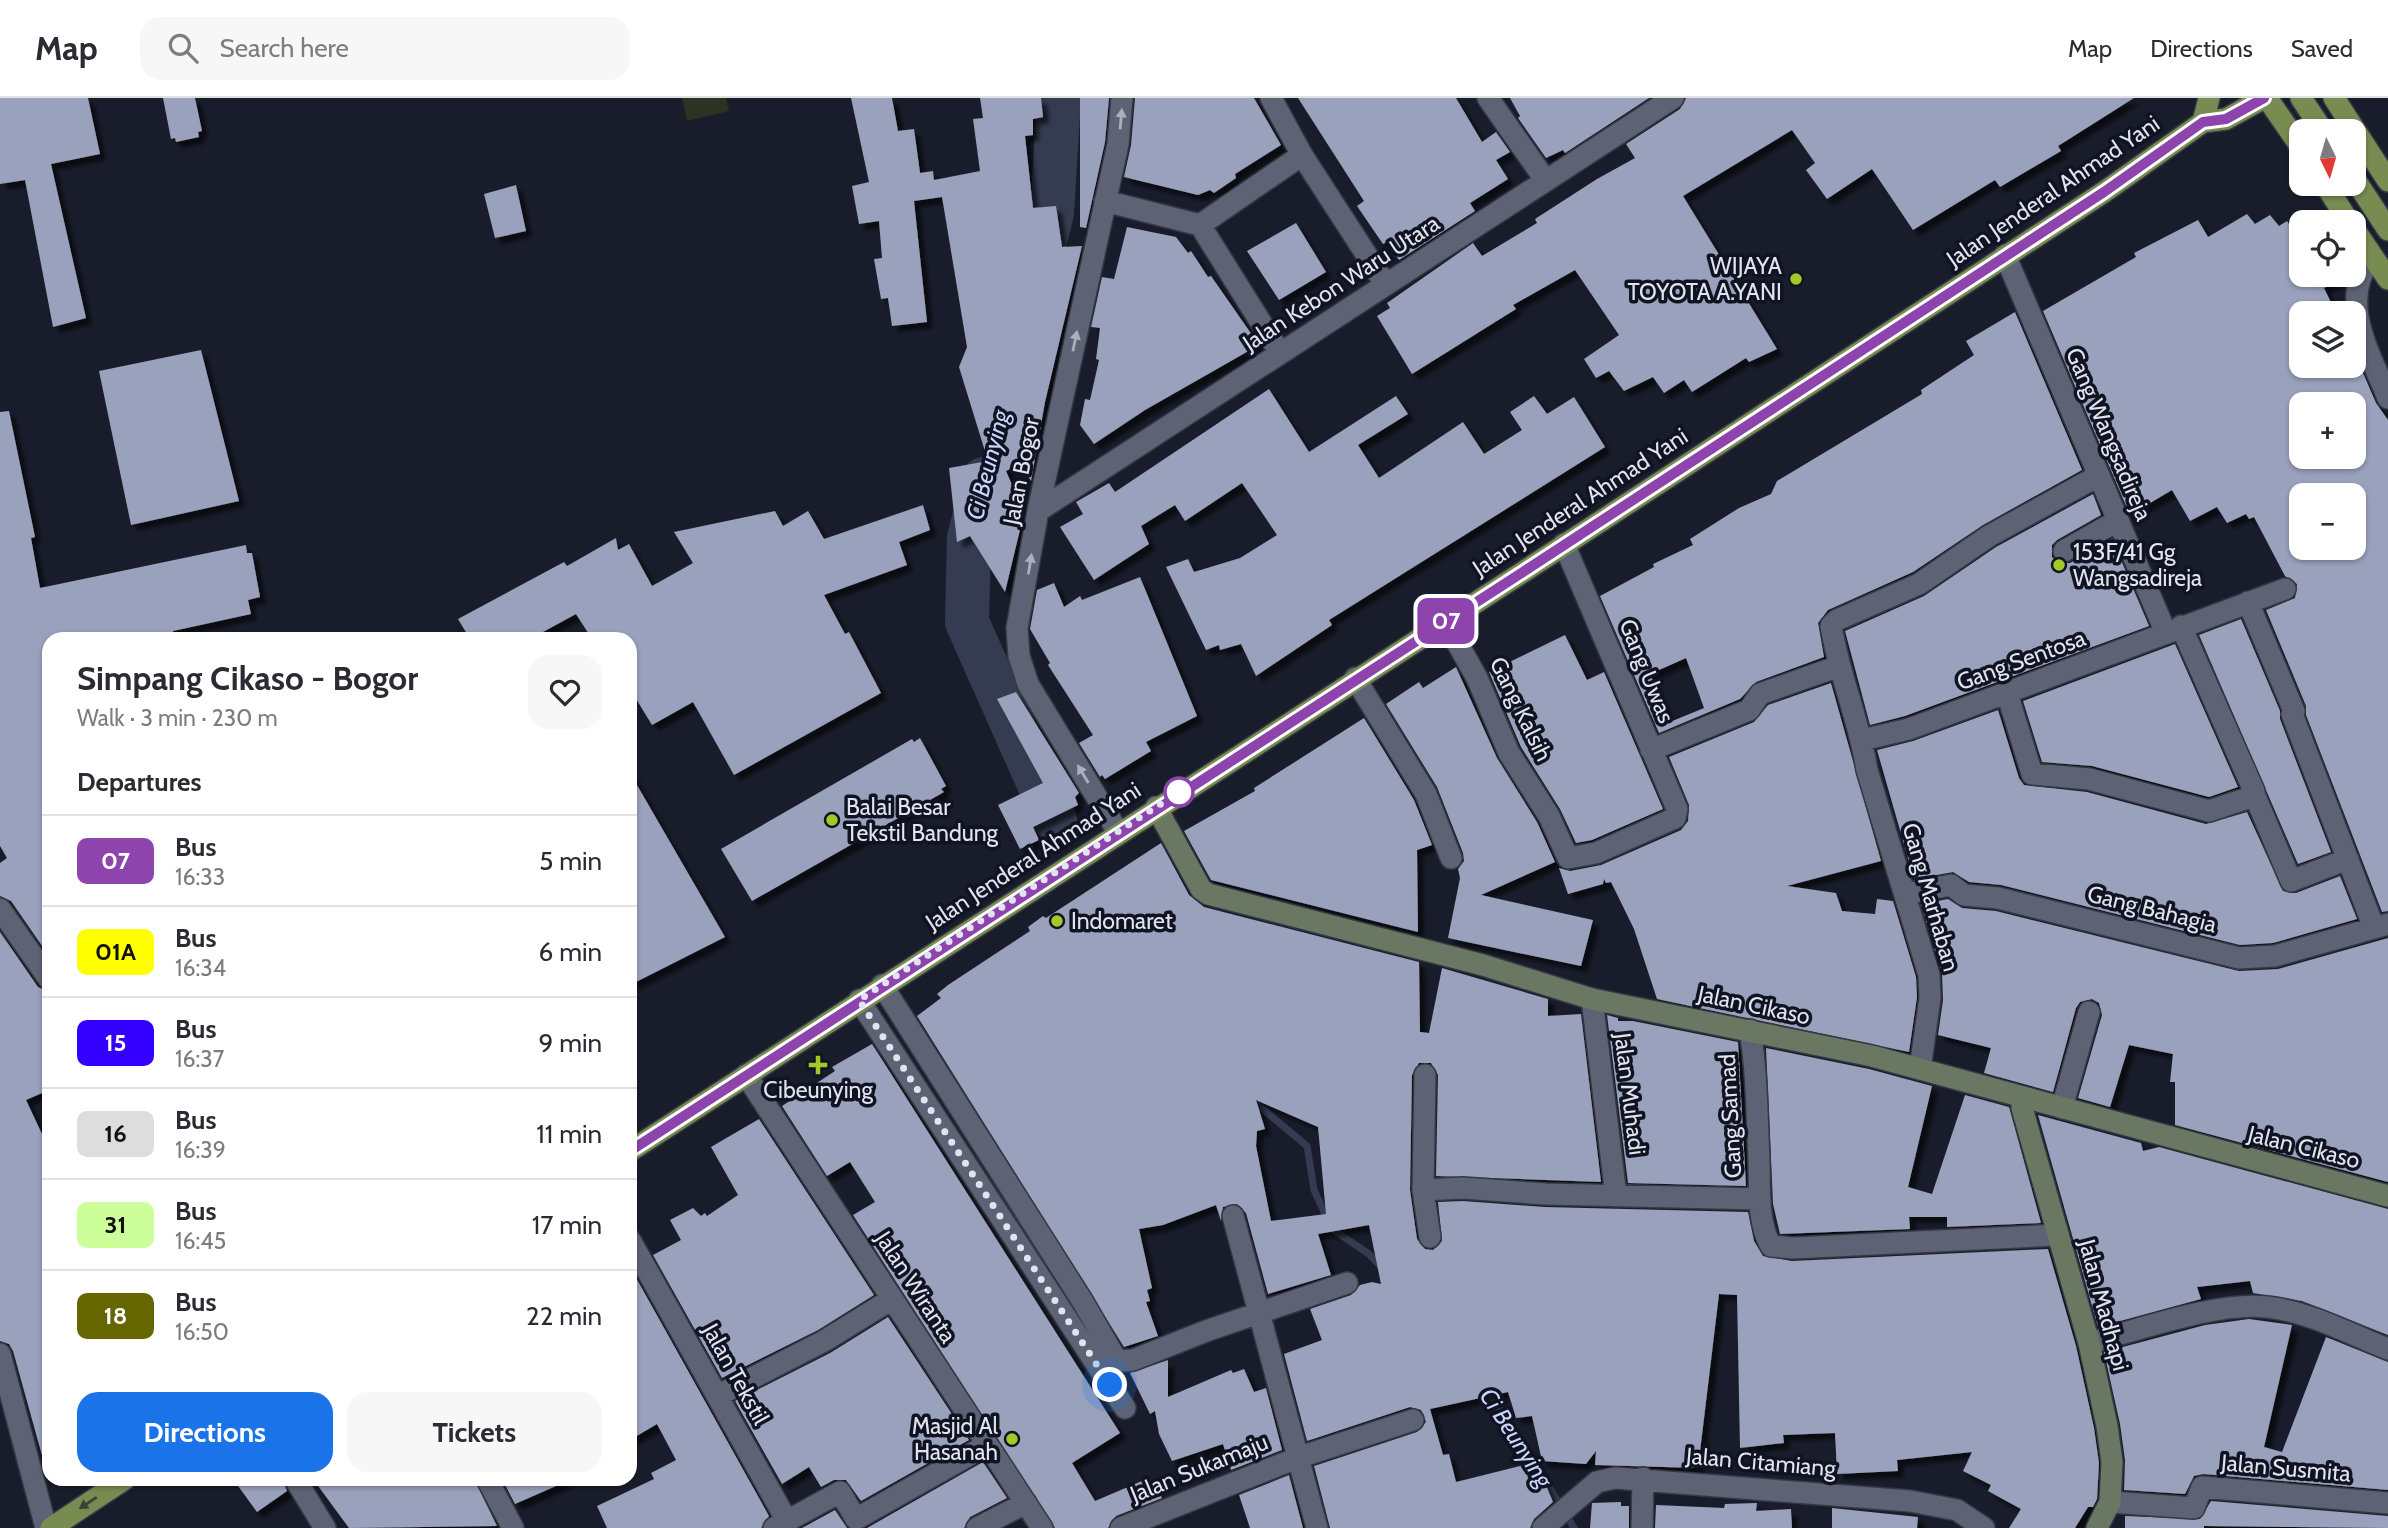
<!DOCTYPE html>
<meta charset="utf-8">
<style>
:root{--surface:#fff;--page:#f7f7f7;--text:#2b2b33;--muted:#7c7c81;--line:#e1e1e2;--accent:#1a73e8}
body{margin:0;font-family:Cabin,sans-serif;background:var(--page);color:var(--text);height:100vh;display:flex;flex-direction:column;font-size:26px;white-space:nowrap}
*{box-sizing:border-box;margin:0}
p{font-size:23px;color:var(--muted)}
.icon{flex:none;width:38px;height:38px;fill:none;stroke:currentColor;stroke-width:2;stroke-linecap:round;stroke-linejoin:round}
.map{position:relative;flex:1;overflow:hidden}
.side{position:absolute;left:42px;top:534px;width:595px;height:854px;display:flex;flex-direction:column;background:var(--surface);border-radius:21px;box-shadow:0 2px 5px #0004}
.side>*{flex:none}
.badge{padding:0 14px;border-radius:10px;font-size:24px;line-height:46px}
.needle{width:46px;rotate:175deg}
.fabs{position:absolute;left:2289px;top:21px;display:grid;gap:14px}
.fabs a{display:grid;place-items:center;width:77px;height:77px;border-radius:14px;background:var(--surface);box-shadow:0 2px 5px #0004;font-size:35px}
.you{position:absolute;width:35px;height:35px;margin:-18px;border:5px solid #fff;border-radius:50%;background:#1a73e8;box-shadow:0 0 0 10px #1a73e833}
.map>.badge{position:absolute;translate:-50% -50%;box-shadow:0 0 0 4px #fff}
h2{padding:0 35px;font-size:26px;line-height:63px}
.round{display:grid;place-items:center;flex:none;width:74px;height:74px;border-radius:21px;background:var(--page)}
.summary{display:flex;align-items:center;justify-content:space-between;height:119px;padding:0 35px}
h1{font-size:33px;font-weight:800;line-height:52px}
.primary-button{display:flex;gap:14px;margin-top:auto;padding:14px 35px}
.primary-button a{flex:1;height:80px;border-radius:21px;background:var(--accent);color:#fff;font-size:28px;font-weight:800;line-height:80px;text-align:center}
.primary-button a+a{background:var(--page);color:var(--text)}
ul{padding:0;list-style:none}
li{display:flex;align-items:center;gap:21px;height:91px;padding:0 35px;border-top:2px solid var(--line)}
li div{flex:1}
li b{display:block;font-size:26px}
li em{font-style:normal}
li .badge{min-width:77px;font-weight:700;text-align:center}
header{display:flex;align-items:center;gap:42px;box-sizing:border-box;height:98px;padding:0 35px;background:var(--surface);border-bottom:2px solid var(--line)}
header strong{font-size:33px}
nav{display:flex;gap:38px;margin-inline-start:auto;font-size:24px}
.search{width:490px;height:63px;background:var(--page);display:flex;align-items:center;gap:18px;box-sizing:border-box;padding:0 24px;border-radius:21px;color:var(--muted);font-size:26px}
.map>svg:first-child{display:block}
.green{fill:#2d3322}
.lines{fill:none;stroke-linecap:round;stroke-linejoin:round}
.stream{stroke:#353c52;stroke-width:7}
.river{stroke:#353c52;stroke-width:44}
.building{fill:#99a1bc;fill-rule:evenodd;filter:url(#shadow)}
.street-casing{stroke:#353843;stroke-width:24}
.secondary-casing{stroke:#353843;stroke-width:24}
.primary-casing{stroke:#353843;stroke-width:24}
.street{stroke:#5d6374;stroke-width:21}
.secondary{stroke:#6a7763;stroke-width:21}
.primary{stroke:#788c52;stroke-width:21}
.oneway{fill:#acb0be}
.oneway2{fill:#3a4435}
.line-casing{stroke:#fff;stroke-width:16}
.line{stroke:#8e44ad;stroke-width:10}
.walk{stroke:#e1e4ef;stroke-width:7;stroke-dasharray:0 12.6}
.poi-dot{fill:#a2c928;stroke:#101422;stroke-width:2.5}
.stop-dot{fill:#fff;stroke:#8e44ad;stroke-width:3.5}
.labels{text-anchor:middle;stroke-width:7;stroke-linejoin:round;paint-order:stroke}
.street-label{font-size:23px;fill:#e1e4ef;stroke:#101422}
.poi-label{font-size:23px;fill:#e1e4ef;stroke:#101422;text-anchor:start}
.water-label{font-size:24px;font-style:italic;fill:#c9d5fc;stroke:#101422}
</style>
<header>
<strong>Map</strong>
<div class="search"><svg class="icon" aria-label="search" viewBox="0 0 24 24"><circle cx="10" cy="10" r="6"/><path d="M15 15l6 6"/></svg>Search here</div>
<nav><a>Map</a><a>Directions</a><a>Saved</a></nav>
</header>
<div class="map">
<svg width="2388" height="1430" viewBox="0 0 2388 1430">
<defs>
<filter id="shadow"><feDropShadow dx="6" dy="6" stdDeviation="2" flood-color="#0009"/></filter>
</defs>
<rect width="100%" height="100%" fill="#191d2b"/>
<!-- green -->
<path class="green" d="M682 0H726L729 13 687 23Z"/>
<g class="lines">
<!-- stream -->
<path class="stream" d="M1253 1003 1307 1048 1314 1092 1332 1131 1369 1156 1383 1171
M1486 1293 1511 1327 1574 1430"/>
<!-- river -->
<path class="river" d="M1039 167 1052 115 1059 0
M984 381 969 440 967 524 1055 722"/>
</g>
<!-- building -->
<path class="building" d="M0 0H88L100 56 51 66 86 220 53 229 25 82 0 86Z
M163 0H195L202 33 198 34 199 39 176 44 175 40 171 41Z
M851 0H892L898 33 914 31 920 75 933 73 934 82 980 73 973 21 983 20 980 0H1041L1043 19 1033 21V37L1025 38 1033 110 1056 108 1062 149 1082 148 1045 304 1031 383 1020 366 1006 373 1024 415 1005 494 970 438 957 444 949 370 988 363 959 269 967 249 942 99 914 103 927 224 892 228 888 200 881 201 874 161 882 160 879 123 859 126 852 88 869 84Z
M1080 0H1109L1105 44 1086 130 1080 129Z
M1135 0H1254L1281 47 1235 76 1236 80 1214 95 1210 92 1198 97 1124 79 1131 47Z
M1298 0H1456L1482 44 1496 34 1510 54 1496 62 1508 81 1470 105 1475 113 1399 162 1387 144 1383 146 1357 108 1364 103Z
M1510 0H1649L1565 55 1563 52 1546 60 1518 20 1520 18Z
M1686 0H2134L2058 48 2061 53 2000 89 1995 82 1913 132 1872 71 1827 101 1806 72 1815 65 1792 32 1683 98 1777 251 1749 264 1746 260 1692 294 1684 282 1664 295 1653 279 1624 293 1609 273 1596 280 1584 261 1619 237 1575 172 1513 207 1516 211 1412 276 1377 218 1390 210 1387 205 1473 145 1482 158 1537 125 1535 121 1597 81 1635 60 1626 46 1680 11Z
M516 87 526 133 495 140 484 96Z
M2247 116 2255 126 2270 117 2279 128 2287 123 2301 144V177H2346L2324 190 2336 215H2301V268H2360L2376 305 2388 322V813L2382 814 2306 617V608L2266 512 2295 500 2297 486 2285 478 2254 419 2249 421 2246 416 2227 425 2217 409 2190 423 2172 392 2130 417 2043 213 2136 159 2134 155 2198 122 2208 139ZM2301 306H2354V359H2301ZM2301 397H2354V450H2301Z
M1296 125 1326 174 1279 202 1247 153Z
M1127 129 1176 139 1188 155 1191 153 1208 179 1211 178 1259 247 1145 312 1094 346 1080 327 1085 301 1090 302 1099 262 1096 261 1100 230 1091 229 1102 179 1114 181Z
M2015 214 2082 372 1983 427 1913 474 1828 512 1818 525 1824 559 1756 584 1740 601 1659 635 1600 498 1654 469 1653 466 1693 447 1690 441 1739 410 1771 396 1777 383 1922 296 1921 292 1974 257 1966 243ZM1686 560 1704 610 1670 624 1650 576Z
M201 252 239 403 131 427 99 273Z
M1269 291 1309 354 1396 298 1408 316 1358 347 1379 380 1463 324 1484 356 1522 332 1510 314 1534 298 1547 316 1574 299 1605 349 1329 522 1332 527 1256 578 1241 546 1220 552 1219 547 1206 552 1166 469 1188 461 1194 474 1240 460 1277 437 1242 385 1185 423 1175 407 1141 428 1149 446 1094 482 1060 429 1083 416 1076 404 1109 385 1115 394Z
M9 313 35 439 31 440 40 490 246 447 247 455H252L260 499 248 502 251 516 173 533 175 541H49V858L11 803 0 798V765L7 760 0 748V314Z
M2093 396 2101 417 2057 442 2052 447V459L2058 465H2070L2112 441 2149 528 1905 618 1870 627 1845 533 1924 498 1996 449Z
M923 407 930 432 899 444 907 467 824 497 845 536 849 534 881 595 734 677 693 604 652 627 630 591V541H592L576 516 530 541H470L458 521 564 464 567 468 616 440 618 452 629 446 652 488 693 465 674 434 775 413 783 428 808 413 824 441Z
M1140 479 1197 618 1146 644 1151 653 1105 681 1102 677 1100 679 1079 645 1093 637 1048 567 1050 565 1030 531 1037 492 1054 485 1064 509 1080 498 1082 502Z
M2241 521 2280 613V621L2331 754 2298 766 2199 537Z
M1565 537 1587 582 1604 574 1663 711 1592 742 1576 745 1560 711 1521 649 1489 574Z
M2175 546 2238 689 2209 699 2092 668 2042 664 2023 603Z
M1456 569 1497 660 1537 724 1555 764 1481 797 1593 822 1581 868 1448 840 1460 780 1458 771 1464 763 1463 755 1437 689 1386 606 1419 584 1423 590Z
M1831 585 1881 763 1787 788 1836 795 1842 813 1875 816 1877 801 1893 803 1916 879 1917 899 1909 954 1657 901 1634 831 1611 784 1606 785 1604 781 1603 786 1568 796 1559 770 1570 773 1601 767 1681 732 1688 723 1689 707 1669 659 1754 624 1768 607Z
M1016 594 1079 695 1075 699 1078 707 1033 729 1039 742 1020 751 998 707 1043 685 997 601Z
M1998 612 2019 680 2024 687 2087 694 2206 726 2247 714 2283 793 2296 795 2340 778 2357 821 2273 845 2240 847 2001 787 1969 784 1953 774 1914 781 1877 652 1913 643Z
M1364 620 1414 702 1432 747 1417 752 1418 834 1211 782 1184 733 1255 693 1254 690Z
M920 640 946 688 941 691 944 694 752 803 721 751 912 641 914 644Z
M630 675 725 839 630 887Z
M1161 745 1189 797 1204 809 1419 864 1420 934 1429 935 1442 870 1548 901V918L1581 916 1601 1084 1436 1078 1438 977 1431 965H1419L1412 977 1410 1092 1417 1141 1425 1151 1433 1152 1442 1143 1438 1104 1463 1103 1545 1109 1748 1114 1754 1143 1763 1158 1792 1163 2048 1151 2076 1248 2094 1330 2099 1365 2097 1401 2093 1409H2088L2075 1430H2009L2021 1411 1988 1393 1991 1387 1963 1373 1972 1354 1897 1362 1898 1373 1837 1376 1835 1335 1783 1337 1784 1345 1740 1350 1737 1197 1719 1196 1698 1370 1595 1367 1596 1353 1586 1366 1542 1363 1532 1318 1516 1320 1508 1294 1430 1311 1443 1357 1449 1356 1456 1384 1536 1364 1553 1404 1534 1421 1530 1430H1330L1314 1368 1417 1334 1426 1324 1421 1312 1410 1309 1307 1343 1284 1256 1322 1242 1310 1211 1351 1197 1360 1187 1372 1184 1381 1186 1369 1127 1318 1136 1331 1177 1268 1196 1246 1115 1237 1106 1223 1109 1221 1123 1216 1107 1163 1127 1139 1131 1152 1190 1147 1192 1150 1203 1146 1204 1158 1238 1124 1249 917 918 941 900 937 896 948 887 1030 833 1028 829 1043 818 1046 820ZM1256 1002 1318 1029 1326 1116 1271 1123 1256 1048 1257 1033 1265 1031Z
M1948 801 1962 810 1996 813 2239 873 2278 871 2388 840V1084L2175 1027V984H2170L2173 956 2129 947 2110 1009 2078 1000 2102 917 2099 905 2092 901 2080 904 2076 910 2053 994 1984 975 1991 950 1938 937 1943 902 1942 876 1921 806Z
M0 834 38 889 49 894V992L26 1002 49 1051 48 1379 13 1253 9 1246 0 1243Z
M1607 917 1618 920V923H1633L1738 944 1746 1088 1628 1085Z
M872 946 1120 1335 1072 1365 1095 1403 1149 1380 1162 1400 1116 1418 1108 1430H1055L853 1117 875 1104 850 1064 827 1078 782 1008 835 973 832 969Z
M1766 950 1869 971 1932 988 1908 1089 1932 1096 1965 997 2009 1009 2041 1125 1947 1129V1119H1909L1910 1131 1780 1136 1773 1106Z
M2038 1017 2141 1045 2143 1053 2159 1049 2388 1111V1237L2302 1203 2253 1195 2250 1183 2197 1189 2201 1201 2098 1229Z
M759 1021 874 1197 818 1232 722 1280 653 1157 681 1142 670 1122 693 1110 701 1118 705 1115 707 1118 738 1097 711 1049Z
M630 1169 769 1418 761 1430H607L597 1408 654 1381 651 1375 676 1362 657 1326 630 1342Z
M888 1219 969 1342 861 1403 846 1382H834L821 1389 809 1369 782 1386 735 1303 830 1255Z
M2249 1221 2292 1227 2264 1349 2282 1354 2326 1239 2388 1264V1392L2203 1376 2194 1378 2185 1396 2124 1392 2125 1362 2120 1326 2104 1254 2205 1227Z
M1168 1262V1299L1231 1272 1233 1275 1244 1271 1254 1294 1266 1290 1282 1352 1231 1372 1223 1346 1172 1363 1159 1336 1155 1313 1150 1316 1130 1275Z
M983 1364 1007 1400 970 1419 964 1430H867Z
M1289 1377 1303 1430H1250L1239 1397Z
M233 1381H282L287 1393 257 1414Z
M313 1381H474L497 1428 349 1430Z
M502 1381H572L515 1406Z
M2211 1403 2388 1418V1430L2204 1428V1430H2125V1418L2200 1421Z
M1621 1404V1408H1629V1430H1590L1592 1405Z
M1757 1405 1756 1413 1791 1411 1792 1430H1655L1656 1407 1724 1410 1725 1406Z
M1832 1410 1918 1419 1917 1430H1832Z
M835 1412 847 1430H802Z"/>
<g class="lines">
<!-- street casing -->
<g class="street-casing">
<path id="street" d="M1271 0 1302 57 1386 187
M1488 0 1546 83
M1105 103 1200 127 1280 255
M1200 127 1302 57
M2005 157 2166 535
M2372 159C2337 203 2370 255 2388 300
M1038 413 1673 0
M2064 453 2117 423
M2248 504 2294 613 2292 616 2374 830
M1445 523 1477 580 1509 655 1549 718 1568 760 1596 755 1675 720 1677 711 1564 446
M1355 580 1426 696 1451 760
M2007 595 2032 676 2089 681 2209 713 2251 699 2254 693 2181 528
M1862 642 1909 631 2285 491
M1651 652 1749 612 1760 596 1839 568
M2254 696 2291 783 2348 761
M1118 734 1028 586 1019 558 1017 530 1038 413 1118 46 1122 0
M1905 796 1951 787 1964 797 1998 800 2239 860 2275 858 2388 826
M0 811 49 881
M882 887 1083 1204 1117 1263 1133 1262 1206 1233 1347 1185
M1592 901 1616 1098
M859 902 1125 1310
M1750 932C1757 975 1757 1019 1759 1063 1760 1090 1757 1124 1771 1148L1793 1150 2058 1137
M1920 971 1930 900 1929 877 1867 672C1859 622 1839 577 1831 528L1837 522 1919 486 1989 438 2098 378
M746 977 1042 1430
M1425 977 1423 1092 1430 1139
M2062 1010 2089 914
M1423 1092 1463 1090 1546 1096 1760 1101
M1233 1118 1317 1430
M630 1142 787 1423 774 1430
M2089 1245C2139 1232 2218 1203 2267 1209 2308 1213 2350 1236 2388 1251
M0 1256 46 1430
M719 1297 824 1243 892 1201
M295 1381 325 1430
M487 1381 513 1430
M2110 1404 2194 1410 2202 1389 2388 1405
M787 1423 840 1394 856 1421 987 1347
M977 1430 1026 1405
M1121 1430 1297 1360 1413 1322
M1543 1430 1597 1384 1615 1380 1910 1403 1957 1412 1984 1430
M1642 1430 1643 1380"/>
</g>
<!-- secondary casing -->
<g class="secondary-casing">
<path id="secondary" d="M1156 709 1201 791 1208 796 1483 867 1592 901 1872 958 2388 1098
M2023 999 2022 1010 2089 1245 2107 1328 2112 1364 2110 1404 2097 1430"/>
</g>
<!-- primary casing -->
<g class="primary-casing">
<path id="primary" d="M2267 0 2301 49
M2301 0 2323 33
M2334 0 2388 83
M2203 24 2209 0
M2354 80 2388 132
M2325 86 2349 124
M2354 131 2388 181
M630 1053 1523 474 2104 94 2203 24 2226 21 2264 0
M51 1430 125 1381"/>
</g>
<!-- street -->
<use href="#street" class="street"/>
<!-- secondary -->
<use href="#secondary" class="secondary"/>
<!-- primary -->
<use href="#primary" class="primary"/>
</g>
<!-- one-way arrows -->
<defs><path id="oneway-solid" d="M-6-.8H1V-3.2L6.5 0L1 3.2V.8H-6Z" transform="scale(1.75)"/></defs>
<g class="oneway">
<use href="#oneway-solid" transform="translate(1121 21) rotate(-85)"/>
<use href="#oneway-solid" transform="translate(1075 243) rotate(-78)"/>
<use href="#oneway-solid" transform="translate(1030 466) rotate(-81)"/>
<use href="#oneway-solid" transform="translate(1083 676) rotate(-121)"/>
</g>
<use class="oneway2" href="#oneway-solid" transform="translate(88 1405) rotate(146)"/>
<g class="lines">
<!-- line casing -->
<g class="line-casing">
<path id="line" d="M630 1053 1523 474 2104 94 2203 24 2226 21 2264 0"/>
</g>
<!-- line -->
<use href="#line" class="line"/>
<!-- walk -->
<path class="walk" d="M1110 1287 859 902 1179 694"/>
</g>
<!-- markers -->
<g class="poi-dot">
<circle cx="1796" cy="181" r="7"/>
<circle cx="2059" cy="467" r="7"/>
<circle cx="832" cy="722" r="7"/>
<circle cx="1057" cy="823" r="7"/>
<path d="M814.5 956.5h7v7h7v7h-7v7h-7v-7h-7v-7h7z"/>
<circle cx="1012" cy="1341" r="7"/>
</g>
<circle class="stop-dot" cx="1179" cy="694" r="14"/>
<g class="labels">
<!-- street labels -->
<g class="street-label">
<text transform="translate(2053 93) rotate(-34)" y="8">Jalan Jenderal Ahmad Yani</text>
<text transform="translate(1341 185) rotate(-33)" y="8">Jalan Kebon Waru Utara</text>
<text transform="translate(2109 336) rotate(67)" y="8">Gang Wangsadireja</text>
<text transform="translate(1021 373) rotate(-79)" y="8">Jalan Bogor</text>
<text transform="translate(1580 404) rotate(-33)" y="8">Jalan Jenderal Ahmad Yani</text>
<text transform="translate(2021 562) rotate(-20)" y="8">Gang Sentosa</text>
<text transform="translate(1647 573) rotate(68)" y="8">Gang Uwas</text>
<text transform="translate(1521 611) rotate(64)" y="8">Gang Kalsih</text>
<text transform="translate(1033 758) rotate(-33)" y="8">Jalan Jenderal Ahmad Yani</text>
<text transform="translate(1931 799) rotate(74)" y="8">Gang Marhaban</text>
<text transform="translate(2152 811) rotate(14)" y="8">Gang Bahagia</text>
<text transform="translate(1754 907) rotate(12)" y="8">Jalan Cikaso</text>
<text transform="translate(1630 996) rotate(83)" y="8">Jalan Muhadi</text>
<text transform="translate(1730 1018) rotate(-93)" y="8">Gang Samad</text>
<text transform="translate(2304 1049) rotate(14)" y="8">Jalan Cikaso</text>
<text transform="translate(916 1189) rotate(57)" y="8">Jalan Wiranta</text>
<text transform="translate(2104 1207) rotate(75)" y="8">Jalan Madhapi</text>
<text transform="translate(736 1276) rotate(61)" y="8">Jalan Tekstil</text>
<text transform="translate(1761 1364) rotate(5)" y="8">Jalan Citamiang</text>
<text transform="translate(1199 1370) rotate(-22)" y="8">Jalan Sukamaju</text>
<text transform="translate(2286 1370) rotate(5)" y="8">Jalan Susmita</text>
</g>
<!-- poi labels -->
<g class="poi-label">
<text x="1782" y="176" text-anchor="end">WIJAYA<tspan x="1782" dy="26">TOYOTA A.YANI</tspan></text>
<text x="2073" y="462">153F/41 Gg<tspan x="2073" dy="26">Wangsadireja</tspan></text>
<text x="846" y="717">Balai Besar<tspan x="846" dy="26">Tekstil Bandung</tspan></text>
<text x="1071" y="831">Indomaret</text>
<text x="818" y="1000" text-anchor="middle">Cibeunying</text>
<text x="998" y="1336" text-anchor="end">Masjid Al<tspan x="998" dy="26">Hasanah</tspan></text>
</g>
<!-- water labels -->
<g class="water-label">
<text transform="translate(988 367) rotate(-76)" y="8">Ci Beunying</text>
<text transform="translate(1516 1340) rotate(57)" y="8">Ci Beunying</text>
</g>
</g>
</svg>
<div class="fabs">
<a><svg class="needle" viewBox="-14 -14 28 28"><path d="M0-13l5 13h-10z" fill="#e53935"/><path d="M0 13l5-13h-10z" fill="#7c7c81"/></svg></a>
<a><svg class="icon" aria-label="locate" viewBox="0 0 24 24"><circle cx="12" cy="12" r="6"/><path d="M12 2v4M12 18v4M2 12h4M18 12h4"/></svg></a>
<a><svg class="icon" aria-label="layers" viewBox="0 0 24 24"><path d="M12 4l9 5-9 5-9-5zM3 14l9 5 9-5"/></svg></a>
<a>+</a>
<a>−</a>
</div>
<div class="you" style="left:1110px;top:1287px"></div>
<b class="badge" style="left:1446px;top:523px;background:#8e44ad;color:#fff">07</b>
<section class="side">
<div class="summary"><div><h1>Simpang Cikaso - Bogor</h1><p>Walk · 3 min · 230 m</p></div><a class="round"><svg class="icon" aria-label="heart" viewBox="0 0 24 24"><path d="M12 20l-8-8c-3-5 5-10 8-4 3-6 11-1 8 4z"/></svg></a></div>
<h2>Departures</h2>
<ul>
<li><span class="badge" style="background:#8e44ad;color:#fff">07</span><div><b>Bus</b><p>16:33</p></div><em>5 min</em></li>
<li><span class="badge" style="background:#ff0;color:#111">01A</span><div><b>Bus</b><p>16:34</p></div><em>6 min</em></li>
<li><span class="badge" style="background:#30f;color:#fff">15</span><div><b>Bus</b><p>16:37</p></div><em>9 min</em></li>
<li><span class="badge" style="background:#ddd;color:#111">16</span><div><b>Bus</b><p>16:39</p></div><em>11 min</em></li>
<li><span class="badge" style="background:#cf9;color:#111">31</span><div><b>Bus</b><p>16:45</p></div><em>17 min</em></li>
<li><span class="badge" style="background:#660;color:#fff">18</span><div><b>Bus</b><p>16:50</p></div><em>22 min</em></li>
</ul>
<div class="primary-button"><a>Directions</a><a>Tickets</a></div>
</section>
</div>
